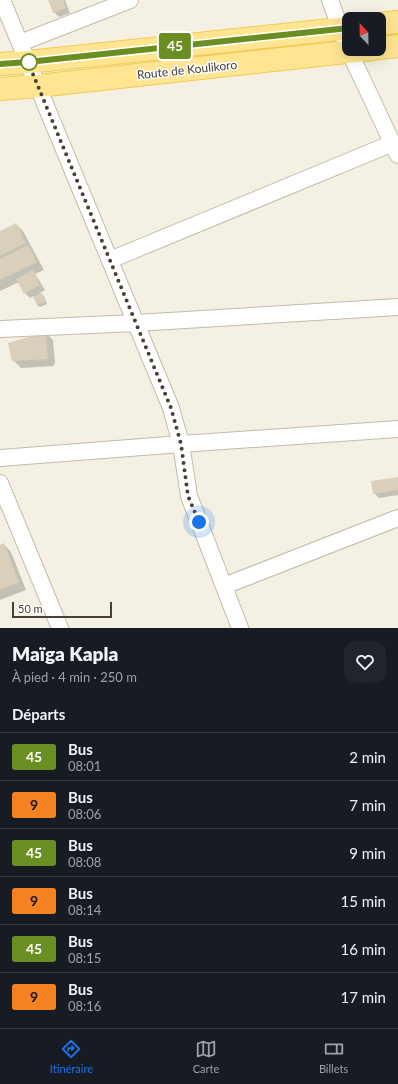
<!DOCTYPE html>
<html lang="fr">
<meta charset="utf-8">
<style>
:root{--surface:#171b24;--page:#20242c;--text:#f1f3f6;--muted:#9ea1a6;--line:#363941;--accent:#1a73e8}
body{margin:0;font-family:Lato,sans-serif;background:var(--page);color:var(--text);height:100vh;display:flex;flex-direction:column;font-size:15px;white-space:nowrap}
*{box-sizing:border-box;margin:0}
p{font-size:13px;color:var(--muted)}
.icon{flex:none;width:22px;height:22px;fill:none;stroke:currentColor;stroke-width:2;stroke-linecap:round;stroke-linejoin:round}
.map{position:relative;height:628px;overflow:hidden}
.drawer{display:flex;flex-direction:column;background:var(--surface);flex:1}
.drawer>*{flex:none}
.badge{padding:0 8px;border-radius:3px;font-size:14px;line-height:26px}
.needle{width:26px;rotate:338deg}
.tools{position:absolute;left:342px;top:12px;display:grid;gap:8px}
.tools a{display:grid;place-items:center;width:44px;height:44px;border-radius:8px;background:var(--surface);box-shadow:0 4px 16px #0002;font-size:20px}
.scale{position:absolute;left:12px;bottom:10px;width:100px;box-sizing:border-box;padding-left:4px;border:2px solid #474033;border-top:0;font-size:11px;line-height:14px;white-space:nowrap;color:#474033;-webkit-text-stroke:3px #fff;paint-order:stroke}
.you{position:absolute;width:20px;height:20px;margin:-10px;border:3px solid #fff;border-radius:50%;background:#1a73e8;box-shadow:0 0 0 6px #1a73e833}
.map>.badge{position:absolute;translate:-50% -50%;box-shadow:0 0 0 2px #fff}
h2{padding:0 12px;font-size:15px;line-height:36px}
.round{display:grid;place-items:center;flex:none;width:42px;height:42px;border-radius:12px;background:var(--page)}
.summary{display:flex;align-items:center;justify-content:space-between;height:68px;padding:0 12px}
h1{font-size:19px;font-weight:800;line-height:30px}
ul{padding:0;list-style:none}
li{display:flex;align-items:center;gap:12px;height:48px;padding:0 12px;border-top:1px solid var(--line)}
li div{flex:1}
li b{display:block;font-size:15px}
li em{font-style:normal}
li .badge{min-width:44px;font-weight:700;text-align:center}
.dock{display:flex;justify-content:space-around;align-items:center;height:56px;border-top:1px solid var(--line);background:var(--surface);font-size:11px;color:var(--muted)}
.dock a{display:grid;justify-items:center;gap:2px}
.dock .selected{color:var(--accent)}
.map>svg:first-child{display:block}
.shadow{fill:#0003}
.building{fill:#dacfba}
.lines{fill:none;stroke-linecap:round;stroke-linejoin:round}
.street-casing{stroke:#c3bba8;stroke-width:18}
.primary-casing{stroke:#f2c954;stroke-width:24}
.street{stroke:#fff;stroke-width:16}
.primary{stroke:#ffe591;stroke-width:22}
.line-casing{stroke:#fff;stroke-width:9}
.line{stroke:#6b8e23;stroke-width:6}
.walk{stroke:#474033;stroke-width:4;stroke-dasharray:0 7.2}
.stop-dot{fill:#fff;stroke:#6b8e23;stroke-width:2}
.labels{text-anchor:middle;stroke-width:3;stroke-linejoin:round;paint-order:stroke}
.street-label{font-size:12px;fill:#474033;stroke:#fff}
</style>
<div class="map">
<svg width="398" height="628" viewBox="0 0 398 628">
<rect width="100%" height="100%" fill="#f4f0e3"/>
<!-- shadow -->
<path class="shadow" d="M49 0H65L70 13 59 17 54 12Z
M16 224 23 231 44 270 35 274 37 277 45 290 40 293 44 296 47 304 40 307 37 305 34 296 30 298 25 293 19 282 0 291V232Z
M46 333 53 340 55 364H54V366L21 368 13 360Z
M398 478V495L379 498 374 493Z
M4 544 11 552 26 590 0 600V546Z"/>
<!-- building -->
<path class="building" d="M48 0H63L66 8 53 13Z
M16 223 26 243 0 256V231Z
M28 245 37 262 0 280V259Z
M33 270 40 285 24 294 16 279Z
M42 293 45 302 37 305 33 297Z
M46 332 48 357H47L48 359 12 361 8 343Z
M398 477V490L373 494 371 481Z
M4 543 19 582 0 590V545Z"/>
<g class="lines">
<!-- street casing -->
<g class="street-casing">
<path id="street" d="M2 0 171 408 181 444 189 496 240 628
M330 0 349 51 398 155
M20 43 130 0
M110 260 393 143
M0 329 136 323 398 307
M0 458 181 444 398 429
M0 483 60 628
M224 586 398 518"/>
</g>
<!-- primary casing -->
<g class="primary-casing">
<path id="primary" d="M379 24 398 22
M379 48 398 46
M0 64 28 62 349 28
M0 89 38 86 373 49"/>
</g>
<!-- street -->
<use href="#street" class="street"/>
<!-- primary -->
<use href="#primary" class="primary"/>
</g>
<g class="lines">
<!-- line casing -->
<g class="line-casing">
<path id="line" d="M0 64 28 62 349 28"/>
</g>
<!-- line -->
<use href="#line" class="line"/>
<!-- walk -->
<path class="walk" d="M29 62H28L171 408 181 444 188 496 199 522"/>
</g>
<!-- markers -->
<circle class="stop-dot" cx="29" cy="62" r="8"/>
<g class="labels">
<!-- street labels -->
<g class="street-label">
<text transform="translate(187 70) rotate(-6)" y="4">Route de Koulikoro</text>
</g>
</g>
</svg>
<div class="tools">
<a><svg class="needle" viewBox="-14 -14 28 28"><path d="M0-13l5 13h-10z" fill="#e53935"/><path d="M0 13l5-13h-10z" fill="#9ea1a6"/></svg></a>
</div>
<div class="scale">50 m</div>
<div class="you" style="left:199px;top:522px"></div>
<b class="badge" style="left:175px;top:46px;background:#6b8e23;color:#fff">45</b>
</div>
<section class="drawer">
<div class="summary"><div><h1>Maïga Kapla</h1><p>À pied · 4 min · 250 m</p></div><a class="round"><svg class="icon" aria-label="heart" viewBox="0 0 24 24"><path d="M12 20l-8-8c-3-5 5-10 8-4 3-6 11-1 8 4z"/></svg></a></div>
<h2>Départs</h2>
<ul>
<li><span class="badge" style="background:#6b8e23;color:#fff">45</span><div><b>Bus</b><p>08:01</p></div><em>2 min</em></li>
<li><span class="badge" style="background:#f58220;color:#111">9</span><div><b>Bus</b><p>08:06</p></div><em>7 min</em></li>
<li><span class="badge" style="background:#6b8e23;color:#fff">45</span><div><b>Bus</b><p>08:08</p></div><em>9 min</em></li>
<li><span class="badge" style="background:#f58220;color:#111">9</span><div><b>Bus</b><p>08:14</p></div><em>15 min</em></li>
<li><span class="badge" style="background:#6b8e23;color:#fff">45</span><div><b>Bus</b><p>08:15</p></div><em>16 min</em></li>
<li><span class="badge" style="background:#f58220;color:#111">9</span><div><b>Bus</b><p>08:16</p></div><em>17 min</em></li>
</ul>
</section>
<nav class="dock">
<a class="selected"><svg class="icon" aria-label="directions" viewBox="0 0 24 24"><path d="M12 3l9 9-9 9-9-9zM9 14v-3h6M13 9l2 2-2 2"/></svg>Itinéraire</a>
<a><svg class="icon" aria-label="map" viewBox="0 0 24 24"><path d="M3 6l6-2 6 2 6-2v14l-6 2-6-2-6 2zM9 4v14M15 6v14"/></svg>Carte</a>
<a><svg class="icon" aria-label="tickets" viewBox="0 0 24 24"><path d="M3 7h18v10H3zM15 7v10"/></svg>Billets</a>
</nav>
